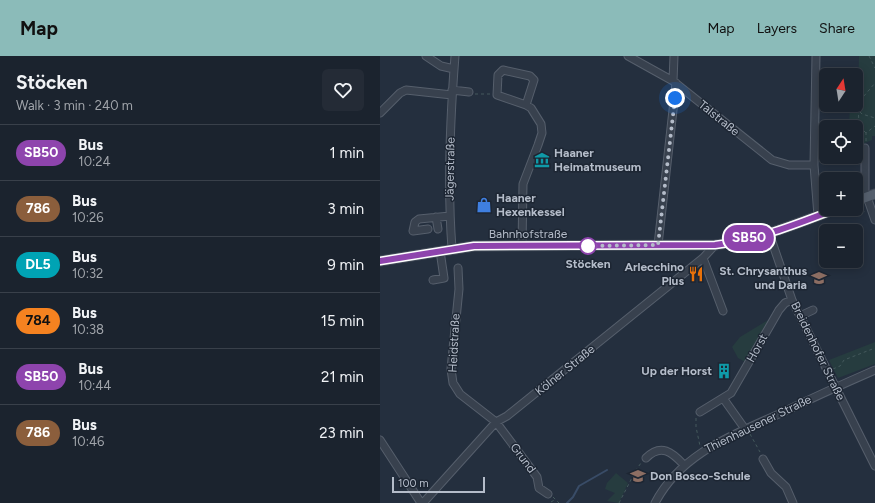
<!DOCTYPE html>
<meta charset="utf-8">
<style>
:root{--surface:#1b232e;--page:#242b36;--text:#f1f3f6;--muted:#a0a4aa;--line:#39404a;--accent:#8bbbb9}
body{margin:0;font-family:Figtree,sans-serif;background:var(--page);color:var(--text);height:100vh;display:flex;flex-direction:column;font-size:15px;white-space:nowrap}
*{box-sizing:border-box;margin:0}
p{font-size:13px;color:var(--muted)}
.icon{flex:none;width:22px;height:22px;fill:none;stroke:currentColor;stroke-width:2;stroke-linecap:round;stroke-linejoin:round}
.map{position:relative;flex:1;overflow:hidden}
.details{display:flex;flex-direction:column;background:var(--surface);width:380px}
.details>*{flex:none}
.badge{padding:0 8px;border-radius:13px;font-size:14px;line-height:26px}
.needle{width:26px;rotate:12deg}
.tools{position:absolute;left:439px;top:12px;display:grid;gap:8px}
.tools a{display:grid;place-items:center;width:44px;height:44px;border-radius:6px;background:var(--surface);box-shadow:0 2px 10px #0003,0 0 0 1px var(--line);font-size:20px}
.scale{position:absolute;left:12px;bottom:10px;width:93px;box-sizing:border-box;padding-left:4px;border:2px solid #b4bcc9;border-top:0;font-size:11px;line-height:14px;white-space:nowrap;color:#b4bcc9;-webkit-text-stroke:3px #1d2633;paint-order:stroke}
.you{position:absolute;width:20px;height:20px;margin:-10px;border:3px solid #fff;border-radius:50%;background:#1a73e8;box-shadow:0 0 0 6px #1a73e833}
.map>.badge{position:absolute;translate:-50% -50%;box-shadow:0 0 0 2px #fff}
.round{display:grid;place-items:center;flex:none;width:42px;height:42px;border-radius:6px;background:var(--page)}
.head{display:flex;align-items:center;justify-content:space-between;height:68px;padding:0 16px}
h1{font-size:19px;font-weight:700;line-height:30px}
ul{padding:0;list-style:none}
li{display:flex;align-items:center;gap:12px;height:56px;padding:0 16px;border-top:1px solid var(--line)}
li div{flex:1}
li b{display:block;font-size:15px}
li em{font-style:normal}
li .badge{min-width:44px;font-weight:700;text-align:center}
header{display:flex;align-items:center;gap:24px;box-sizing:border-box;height:56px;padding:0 20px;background:var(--accent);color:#111}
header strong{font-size:19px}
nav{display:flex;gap:22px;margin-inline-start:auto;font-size:14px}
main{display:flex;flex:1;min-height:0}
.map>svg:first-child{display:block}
.green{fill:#263c3f}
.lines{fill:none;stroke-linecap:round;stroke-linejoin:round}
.stream{stroke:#394c67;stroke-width:2}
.minor-casing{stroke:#565f6c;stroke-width:9}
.major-casing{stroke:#414a57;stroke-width:11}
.path{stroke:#44595c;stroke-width:1;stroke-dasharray:3 3;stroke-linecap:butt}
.minor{stroke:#38414e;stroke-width:7}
.major{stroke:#56606e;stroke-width:9}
.line-casing{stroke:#fff;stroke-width:9}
.line{stroke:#8e44ad;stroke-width:6}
.walk{stroke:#b4bcc9;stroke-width:4;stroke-dasharray:0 7.2}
.stop-dot{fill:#fff;stroke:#8e44ad;stroke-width:2}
.labels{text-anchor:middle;stroke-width:3;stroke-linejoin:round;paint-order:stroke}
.street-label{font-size:12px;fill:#b4bcc9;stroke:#1d2633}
.poi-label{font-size:12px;font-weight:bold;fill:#b4bcc9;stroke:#1d2633;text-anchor:start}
.stop-label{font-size:12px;font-weight:bold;fill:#b4bcc9;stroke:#1d2633}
</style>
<header>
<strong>Map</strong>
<nav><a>Map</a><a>Layers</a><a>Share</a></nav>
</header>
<main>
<section class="details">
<div class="head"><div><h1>Stöcken</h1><p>Walk · 3 min · 240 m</p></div><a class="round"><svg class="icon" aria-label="heart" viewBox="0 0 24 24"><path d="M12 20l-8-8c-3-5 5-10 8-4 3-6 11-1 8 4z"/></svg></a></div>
<ul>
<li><span class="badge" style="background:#8e44ad;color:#fff">SB50</span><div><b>Bus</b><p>10:24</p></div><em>1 min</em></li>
<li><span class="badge" style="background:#8b5e3c;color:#fff">786</span><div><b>Bus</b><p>10:26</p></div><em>3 min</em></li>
<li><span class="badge" style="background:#00a3b4;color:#fff">DL5</span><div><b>Bus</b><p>10:32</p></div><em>9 min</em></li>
<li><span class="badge" style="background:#f58220;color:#111">784</span><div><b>Bus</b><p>10:38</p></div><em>15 min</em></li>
<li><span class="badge" style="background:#8e44ad;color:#fff">SB50</span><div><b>Bus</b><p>10:44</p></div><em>21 min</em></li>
<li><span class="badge" style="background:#8b5e3c;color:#fff">786</span><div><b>Bus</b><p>10:46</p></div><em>23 min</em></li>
</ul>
</section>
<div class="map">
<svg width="495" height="447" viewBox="0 0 495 447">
<rect width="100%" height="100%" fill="#242f3e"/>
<!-- green -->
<path class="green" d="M479 0H495V80H492V84L482 88 476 83V71H469L470 49H476V41H478Z
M388 264 365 306 358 302 352 291 360 281Z
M495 286V308L458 322 449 304Z
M236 417 248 427 239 447 227 445 235 437 225 433 227 427Z"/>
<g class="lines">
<!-- stream -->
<path class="stream" d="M187 447 193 441 199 430 227 414"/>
<!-- minor casing -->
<g class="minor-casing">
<path id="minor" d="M46 0 61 10 74 13
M248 0 293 25 392 104 409 109H434
M436 0 434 109 438 160
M293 25 294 0
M72 34 89 36
M0 57 20 37 26 34 72 39
M485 92V135L495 164
M56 161 58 173
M48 173 33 175 35 166 39 163 70 160
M389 177 412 244 495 410
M278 189 296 27
M142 190 143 128 158 89 162 77 161 68 151 52 146 49 117 39 118 19 123 14 150 20 154 24 146 49
M72 192C67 128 70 64 75 0
M323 202 343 255
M78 212 79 233 71 313 73 327 80 338 116 366 157 421 159 432 168 438
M53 224 64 222 60 195
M420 260 433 254
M343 342 365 373
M320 356 351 337 399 254 405 247 412 244
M0 384 41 447
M266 402C281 387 292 396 304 409
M383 403 391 417 406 431 413 447
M43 447 116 366 127 360 323 202 335 189
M275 447C301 397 353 379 401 357 432 342 463 328 495 314"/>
</g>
<!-- major casing -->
<g class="major-casing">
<path id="major" d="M476 145 495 138
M0 205 94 190 335 189C377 184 417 168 456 153"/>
</g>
<!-- path -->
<path class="path" d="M489 0 495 12
M95 38H110
M480 56 482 58 495 62
M486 77 479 70 478 47 495 27
M486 85V77L495 70
M480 152 485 156
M453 313 460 310 464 304 495 292
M316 362V371L320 390
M370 378 380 396
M173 441 179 447
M171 446 176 443
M239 447 256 414 261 407"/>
<!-- minor -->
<use href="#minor" class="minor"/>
<!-- major -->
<use href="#major" class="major"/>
</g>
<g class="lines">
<!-- line casing -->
<g class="line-casing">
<path id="line" d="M0 205 94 190 335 189C377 184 417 168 456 153"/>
</g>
<!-- line -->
<use href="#line" class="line"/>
<!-- walk -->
<path class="walk" d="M208 190 278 189 295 42"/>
</g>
<!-- icons -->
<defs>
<g id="museum-bare" transform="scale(1.2)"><path d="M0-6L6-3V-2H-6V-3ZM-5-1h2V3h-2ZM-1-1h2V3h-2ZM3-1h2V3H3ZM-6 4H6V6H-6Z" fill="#0f9aa8" stroke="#1d2633" stroke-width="2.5" paint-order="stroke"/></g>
<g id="shop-bare" transform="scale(1.2)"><path d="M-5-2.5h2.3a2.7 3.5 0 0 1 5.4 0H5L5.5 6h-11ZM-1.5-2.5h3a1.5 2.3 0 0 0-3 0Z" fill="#3f7fe0" stroke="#1d2633" stroke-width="2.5" paint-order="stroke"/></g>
<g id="restaurant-bare" transform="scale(1.2)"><path d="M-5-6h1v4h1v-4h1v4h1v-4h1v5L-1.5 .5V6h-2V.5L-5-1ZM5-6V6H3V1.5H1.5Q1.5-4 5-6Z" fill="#e8710a" stroke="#1d2633" stroke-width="2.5" paint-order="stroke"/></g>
<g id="school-bare" transform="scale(1.2)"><path d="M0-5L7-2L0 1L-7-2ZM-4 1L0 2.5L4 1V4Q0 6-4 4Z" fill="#8d6e63" stroke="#1d2633" stroke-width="2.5" paint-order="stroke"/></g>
<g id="building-bare" transform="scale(1.2)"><path d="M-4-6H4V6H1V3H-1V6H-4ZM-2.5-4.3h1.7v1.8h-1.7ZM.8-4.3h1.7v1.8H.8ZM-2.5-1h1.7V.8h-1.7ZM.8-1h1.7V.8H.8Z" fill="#0f9aa8" stroke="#1d2633" stroke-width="2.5" paint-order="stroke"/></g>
</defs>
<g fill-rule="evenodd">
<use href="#museum-bare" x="162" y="104"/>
<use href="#shop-bare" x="104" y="149"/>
<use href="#restaurant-bare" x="316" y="218"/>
<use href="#school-bare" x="439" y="222"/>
<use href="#building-bare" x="344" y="315"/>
<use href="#school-bare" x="258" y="420"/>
</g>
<!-- markers -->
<circle class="stop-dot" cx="208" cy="190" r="8"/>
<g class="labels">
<!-- street labels -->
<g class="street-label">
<text transform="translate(339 62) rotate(39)" y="4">Talstraße</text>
<text transform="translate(70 113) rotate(-89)" y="4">Jägerstraße</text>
<text x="148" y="182">Bahnhofstraße</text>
<text transform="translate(74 287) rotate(-87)" y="4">Heidstraße</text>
<text transform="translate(377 292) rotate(-61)" y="4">Horst</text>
<text transform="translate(438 295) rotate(64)" y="4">Breidenhofer Straße</text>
<text transform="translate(185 314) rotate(-39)" y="4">Kölner Straße</text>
<text transform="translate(378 368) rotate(-26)" y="4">Thienhausener Straße</text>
<text transform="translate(143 402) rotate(53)" y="4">Grund</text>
</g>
<!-- poi labels -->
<g class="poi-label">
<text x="174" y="101">Haaner<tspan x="174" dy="14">Heimatmuseum</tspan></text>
<text x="116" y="146">Haaner<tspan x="116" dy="14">Hexenkessel</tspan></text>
<text x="304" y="215" text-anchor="end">Arlecchino<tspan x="304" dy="14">Plus</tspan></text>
<text x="427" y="219" text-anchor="end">St. Chrysanthus<tspan x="427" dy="14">und Daria</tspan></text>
<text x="332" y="319" text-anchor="end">Up der Horst</text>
<text x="270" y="424">Don Bosco-Schule</text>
</g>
<!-- stop labels -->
<g class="stop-label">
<text x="208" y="212">Stöcken</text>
</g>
</g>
</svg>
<div class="tools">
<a><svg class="needle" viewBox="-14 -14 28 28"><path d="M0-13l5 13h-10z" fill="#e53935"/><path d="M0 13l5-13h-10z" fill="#a0a4aa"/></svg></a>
<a><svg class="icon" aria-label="locate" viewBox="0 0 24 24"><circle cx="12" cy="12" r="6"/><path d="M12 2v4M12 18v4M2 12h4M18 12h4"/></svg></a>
<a>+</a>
<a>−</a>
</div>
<div class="scale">100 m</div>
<div class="you" style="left:295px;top:42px"></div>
<b class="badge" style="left:369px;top:182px;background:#8e44ad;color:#fff">SB50</b>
</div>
</main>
